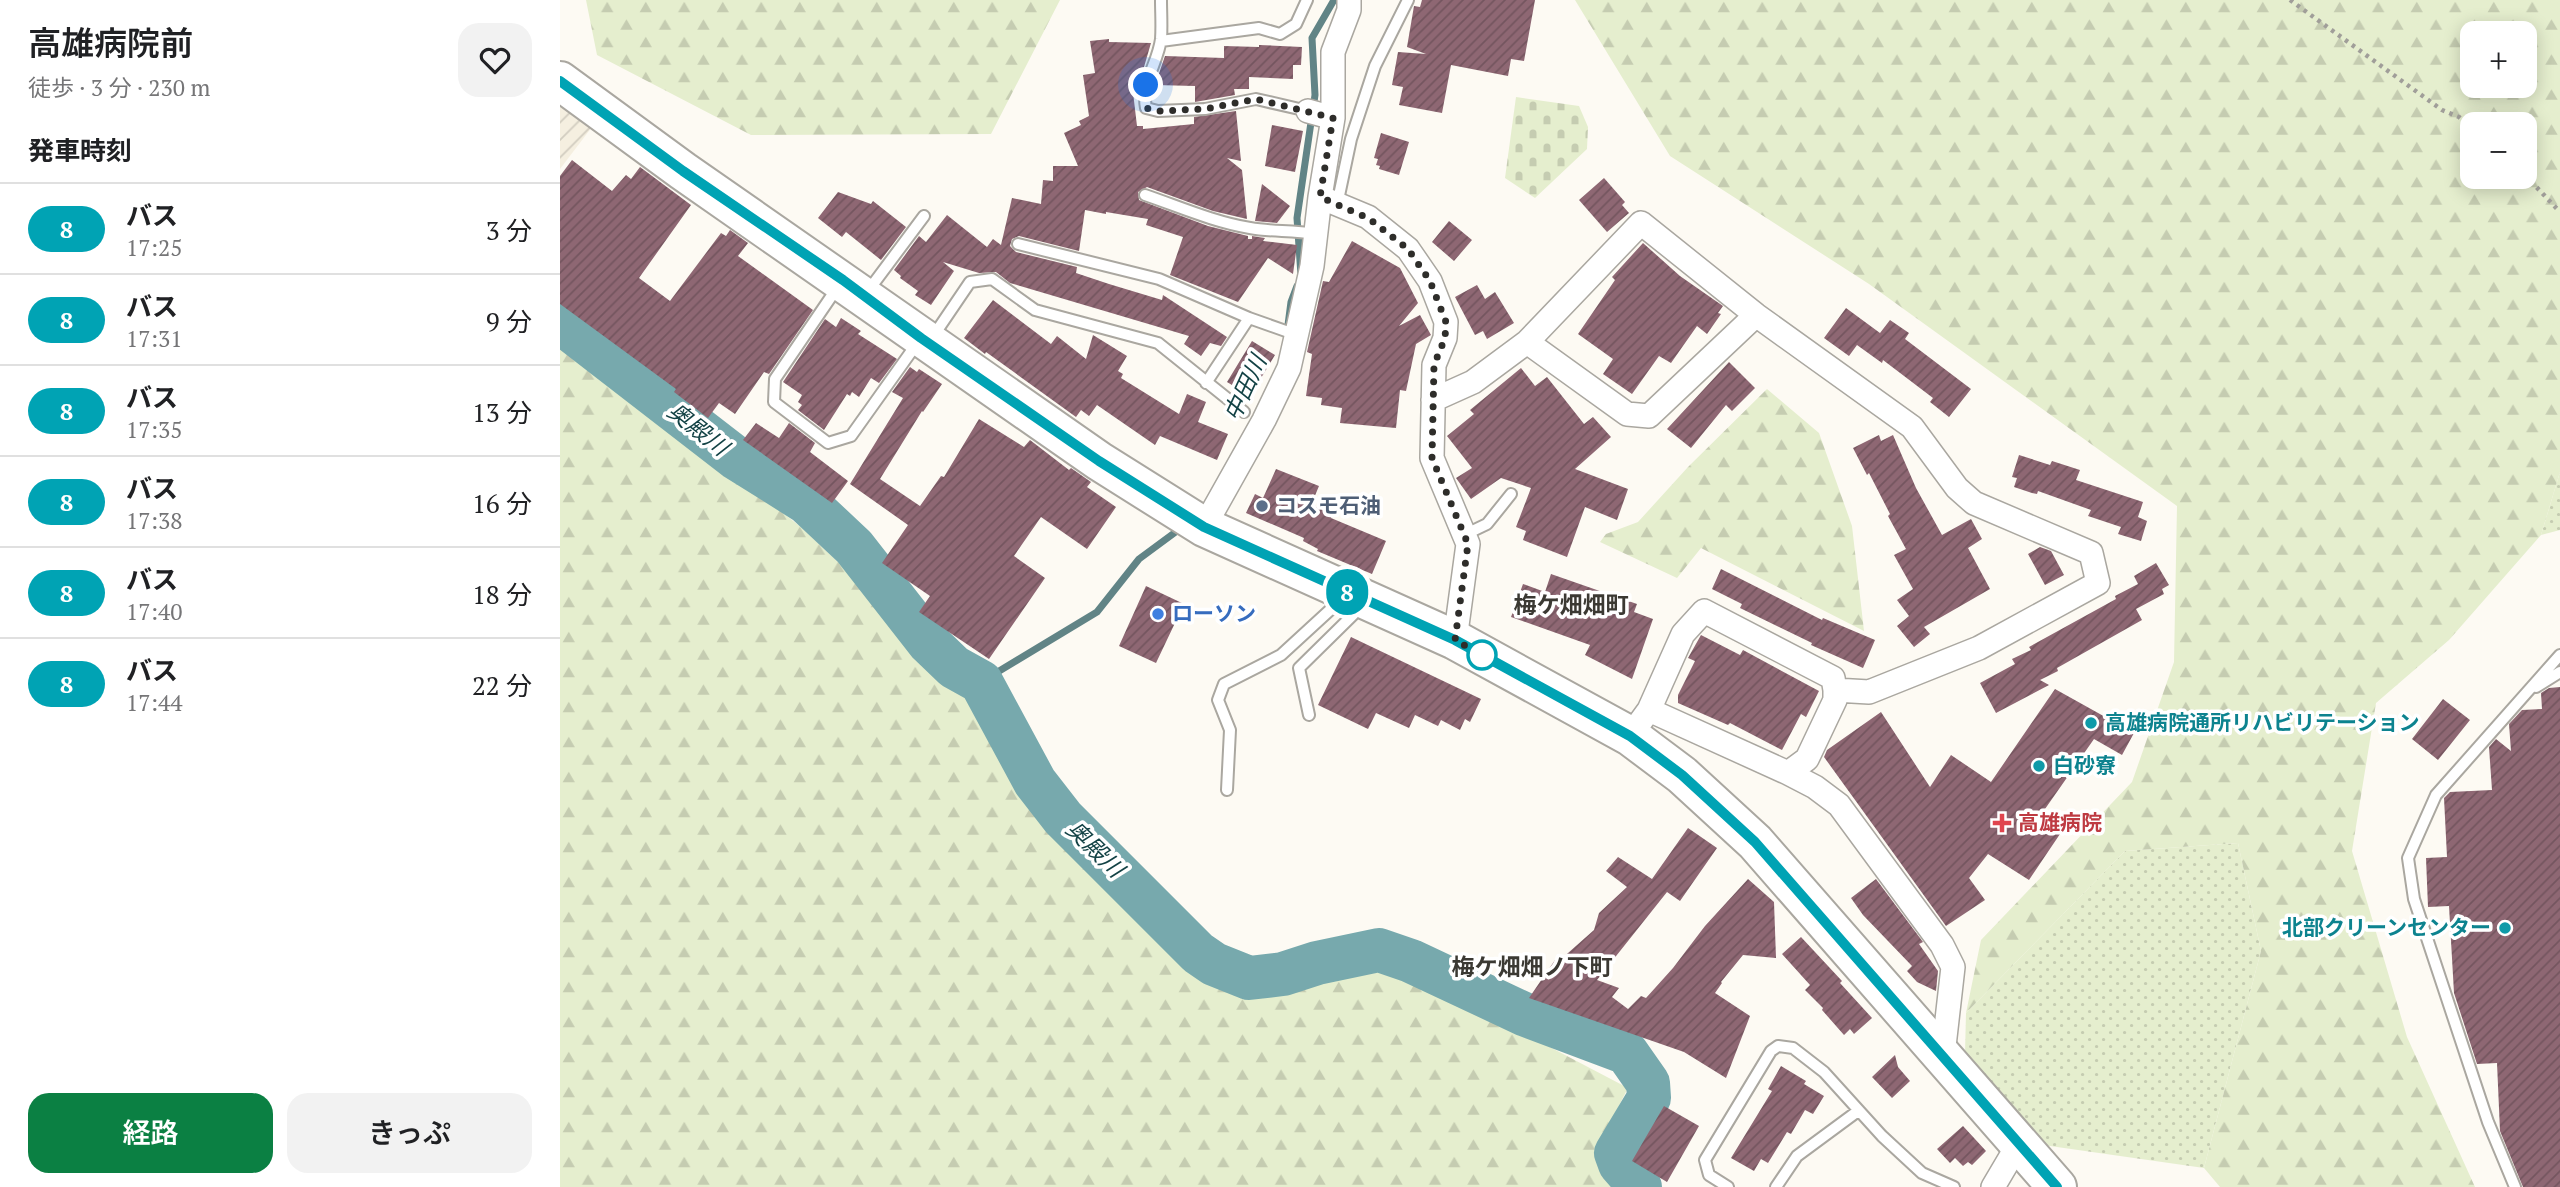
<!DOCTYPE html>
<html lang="ja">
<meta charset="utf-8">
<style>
:root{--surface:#fff;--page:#f2f2f2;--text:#202124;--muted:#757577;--line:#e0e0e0;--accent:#0b8043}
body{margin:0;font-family:"PT Serif","Noto Sans JP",serif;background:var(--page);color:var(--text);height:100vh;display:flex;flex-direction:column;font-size:26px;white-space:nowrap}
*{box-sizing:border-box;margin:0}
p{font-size:23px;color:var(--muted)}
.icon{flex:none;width:38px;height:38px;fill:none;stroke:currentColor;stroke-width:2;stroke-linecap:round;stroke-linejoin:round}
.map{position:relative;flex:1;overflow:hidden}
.side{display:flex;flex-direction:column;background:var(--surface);width:560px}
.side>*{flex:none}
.badge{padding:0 14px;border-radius:23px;font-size:24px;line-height:46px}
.tools{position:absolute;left:1900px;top:21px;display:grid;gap:14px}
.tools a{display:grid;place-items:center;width:77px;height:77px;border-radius:14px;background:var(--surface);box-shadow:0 4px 18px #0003;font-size:35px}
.you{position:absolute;width:35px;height:35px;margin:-18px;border:5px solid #fff;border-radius:50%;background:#1a73e8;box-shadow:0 0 0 10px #1a73e833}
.map>.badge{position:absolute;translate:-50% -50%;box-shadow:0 0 0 4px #fff}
h2{padding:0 28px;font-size:26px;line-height:63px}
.round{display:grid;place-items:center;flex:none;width:74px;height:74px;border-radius:21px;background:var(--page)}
.head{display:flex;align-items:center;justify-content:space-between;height:119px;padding:0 28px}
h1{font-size:33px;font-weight:600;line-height:52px}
.button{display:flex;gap:14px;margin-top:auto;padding:14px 28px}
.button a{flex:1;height:80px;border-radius:21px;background:var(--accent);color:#fff;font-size:28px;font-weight:600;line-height:80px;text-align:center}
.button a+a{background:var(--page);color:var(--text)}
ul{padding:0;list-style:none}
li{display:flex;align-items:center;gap:21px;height:91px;padding:0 28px;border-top:2px solid var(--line)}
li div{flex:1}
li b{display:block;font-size:26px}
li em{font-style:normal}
li .badge{min-width:77px;font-weight:700;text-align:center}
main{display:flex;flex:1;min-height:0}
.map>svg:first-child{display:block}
.industrial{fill:url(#industrial-furrows)}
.grass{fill:url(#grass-dots)}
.forest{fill:url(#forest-firs);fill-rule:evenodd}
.cemetery{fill:url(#cemetery-stones)}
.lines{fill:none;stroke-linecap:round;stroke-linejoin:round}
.stream{stroke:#618486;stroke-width:7}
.river{stroke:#77a9ad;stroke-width:44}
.building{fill:url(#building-hatch)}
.lane-casing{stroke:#aaa7a0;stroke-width:14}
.street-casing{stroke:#aaa7a0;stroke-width:26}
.highway-casing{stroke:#aaa7a0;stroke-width:42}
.path{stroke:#a09e99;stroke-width:4.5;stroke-dasharray:3.5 5;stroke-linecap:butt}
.lane{stroke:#fff;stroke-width:10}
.street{stroke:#fff;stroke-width:23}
.highway{stroke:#fff;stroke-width:38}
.line-casing{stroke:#fff;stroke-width:16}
.line{stroke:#00a3b4;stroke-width:10}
.walk{stroke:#2e2d2a;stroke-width:7;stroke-dasharray:0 12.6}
.service-dot{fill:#5c6f8a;stroke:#fff;stroke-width:2.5}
.shop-dot{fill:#3f7fe0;stroke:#fff;stroke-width:2.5}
.stop-dot{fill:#fff;stroke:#00a3b4;stroke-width:3.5}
.culture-dot{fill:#0f9aa8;stroke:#fff;stroke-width:2.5}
.health-dot{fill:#e0444e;stroke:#fff;stroke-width:2.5}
.labels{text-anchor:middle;stroke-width:7;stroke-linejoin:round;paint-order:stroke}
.service-label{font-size:21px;font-weight:bold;fill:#4e5e75;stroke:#fff;text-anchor:start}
.shop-label{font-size:21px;font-weight:bold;fill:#366cbe;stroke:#fff;text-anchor:start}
.culture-label{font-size:21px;font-weight:bold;fill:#0d838f;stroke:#fff;text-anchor:start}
.health-label{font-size:21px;font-weight:bold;fill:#be3a42;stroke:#fff;text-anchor:start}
.water-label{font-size:23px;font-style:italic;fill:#134245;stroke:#fff}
.neighbourhood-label{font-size:23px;font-weight:bold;fill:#3b3933;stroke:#fff}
</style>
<main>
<section class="side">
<div class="head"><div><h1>高雄病院前</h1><p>徒歩 · 3 分 · 230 m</p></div><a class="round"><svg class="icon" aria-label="heart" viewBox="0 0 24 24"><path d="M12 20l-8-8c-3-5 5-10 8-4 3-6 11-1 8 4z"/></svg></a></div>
<h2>発車時刻</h2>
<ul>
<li><span class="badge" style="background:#00a3b4;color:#fff">8</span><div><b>バス</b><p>17:25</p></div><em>3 分</em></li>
<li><span class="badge" style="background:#00a3b4;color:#fff">8</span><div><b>バス</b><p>17:31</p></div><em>9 分</em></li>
<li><span class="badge" style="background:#00a3b4;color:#fff">8</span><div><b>バス</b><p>17:35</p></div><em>13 分</em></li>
<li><span class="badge" style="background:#00a3b4;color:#fff">8</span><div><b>バス</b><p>17:38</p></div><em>16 分</em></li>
<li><span class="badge" style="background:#00a3b4;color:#fff">8</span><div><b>バス</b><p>17:40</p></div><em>18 分</em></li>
<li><span class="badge" style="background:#00a3b4;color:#fff">8</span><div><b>バス</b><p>17:44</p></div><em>22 分</em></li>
</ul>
<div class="button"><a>経路</a><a>きっぷ</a></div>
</section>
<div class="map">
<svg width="2000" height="1187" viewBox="0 0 2000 1187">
<defs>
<pattern id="industrial-furrows" width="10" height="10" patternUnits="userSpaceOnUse" patternTransform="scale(1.75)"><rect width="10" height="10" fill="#f5efe0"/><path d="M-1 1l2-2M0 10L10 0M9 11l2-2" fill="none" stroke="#d2cdc0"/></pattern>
<pattern id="grass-dots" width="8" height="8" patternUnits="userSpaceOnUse" patternTransform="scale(1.75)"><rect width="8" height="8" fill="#e5eece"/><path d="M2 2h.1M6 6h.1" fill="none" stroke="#c5ccb1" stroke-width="1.8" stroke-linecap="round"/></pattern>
<pattern id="forest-firs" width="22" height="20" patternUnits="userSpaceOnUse" patternTransform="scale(1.75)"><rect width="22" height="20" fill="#e5eece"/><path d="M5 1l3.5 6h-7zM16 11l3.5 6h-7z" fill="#c5ccb1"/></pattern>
<pattern id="cemetery-stones" width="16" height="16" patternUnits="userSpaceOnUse" patternTransform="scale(1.75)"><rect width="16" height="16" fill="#e5eece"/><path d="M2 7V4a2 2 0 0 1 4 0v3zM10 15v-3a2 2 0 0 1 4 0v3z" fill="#c5ccb1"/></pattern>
<pattern id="building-hatch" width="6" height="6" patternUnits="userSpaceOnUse" patternTransform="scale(1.75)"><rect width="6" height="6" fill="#8e6773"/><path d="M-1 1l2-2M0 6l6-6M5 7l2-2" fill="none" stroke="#74555f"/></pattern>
</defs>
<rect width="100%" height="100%" fill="#fdfaf3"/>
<!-- industrial -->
<path class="industrial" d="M0 103 32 127 0 169Z"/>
<!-- grass -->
<path class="grass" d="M2000 472V530L1981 535Z
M1678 843 1701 951 1644 1168 1483 1145 1405 1054 1406 1013 1565 851Z"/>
<!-- forest -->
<path class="forest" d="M26 0H500L431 134 191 135 37 55Z
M1015 0H2000V472L1981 535 1889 640 1816 703 1792 851 1847 1037 1915 1187H1660L1644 1168 1701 951 1678 843 1565 851 1406 1013 1421 940 1572 782 1614 662 1617 506 1309 284 1110 156ZM1965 33V86H1913V33ZM1965 124V177H1913V124Z
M0 336 242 528 388 666 440 732 579 892 632 961 681 973 787 957 849 973 1068 1088 1036 1150 1065 1187H0Z
M1207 389 1259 433 1292 526 1304 631 1141 548 1117 578 1040 542 1046 534 1078 522 1128 467Z"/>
<!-- cemetery -->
<path class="cemetery" d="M956 97 1019 106 1028 127 1027 149 975 198 945 178Z"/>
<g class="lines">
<!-- stream -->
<path class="stream" d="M741 275 737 218 755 95 752 38 774 0
M728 325 731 302 737 286
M421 682 537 612 579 559 621 528"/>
<!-- river -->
<path class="river" d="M0 322 176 458 246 502 294 547 369 643 394 667 421 682 475 782 503 818 638 953 654 964 689 978 723 974 757 963 819 950 851 961 966 1015 1067 1053 1088 1083 1089 1098 1056 1153 1060 1164 1080 1187"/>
</g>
<!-- building -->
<path class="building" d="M862 0H975L964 61 951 59 948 76 891 65 882 113 839 105 843 87 832 85 838 52 866 54 847 47 854 6 860 7Z
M549 39V42L591 43 579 84H572L577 126H583V129L634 124V117L676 111 681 161 667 158 682 170 687 219 653 211 587 187 578 192 579 200 648 226 688 236V239H692V236L705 238 703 241 737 245 733 274 708 258 678 302 610 275 623 237 586 225 588 219 546 212V214L525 210 519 251 459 236 452 239 450 246 456 252 517 267 516 273 549 284 602 300 603 295 667 337 661 346 650 343 641 356 624 344 629 336 450 283 436 272 419 273 383 262 394 271 371 305 355 295 358 291 340 278 341 276 334 270 359 236 366 242 387 215 427 247 433 239 441 245 452 198 481 204 483 180 493 181V166H518L504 133 521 125 519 121 529 116 523 75 535 73 530 41Z
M699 45 742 47 741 65H733V79L689 77V89H674L675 95 635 102V86L595 85 605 56 664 58V46L699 47Z
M712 125 743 131 735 172 705 166Z
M821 133 849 142 839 175 819 169 820 166 816 165 818 159 814 158Z
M12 160 52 191 66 175 71 179 80 167 131 205 79 278 110 301 161 233 166 236 170 230 188 243 178 256 253 310 209 374 204 372 175 414 159 403 148 418 114 392 116 389 0 304V176Z
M1044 178 1065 202 1062 205 1069 213 1047 232 1019 200Z
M702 184 730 206 717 223 695 221Z
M278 192 311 204 313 201 346 227 321 260 286 232 282 237 258 218Z
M889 221 912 240 894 261 872 242Z
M792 241 840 268 858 303 839 326 860 315 871 335 856 344 846 391 840 390 836 428 780 423 782 408 761 405 762 398 746 396 752 354 747 352 763 281 769 282Z
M1083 243 1120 276 1163 306 1158 313 1161 314 1147 334 1137 326 1111 363 1099 356 1072 394 1043 374 1053 359 1018 334 1055 280 1052 277Z
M917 285 925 299 935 292 954 323 927 339 923 331 915 335 895 297Z
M433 300 491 344 497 336 526 359 533 335 567 356 558 371 563 374 561 378 619 414 627 394 646 402 638 422 668 434 657 460 600 436 595 445 537 405 529 416 521 410 516 417 426 352 425 354 404 338Z
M1286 308 1320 333 1330 320 1349 333 1345 339 1411 389 1389 417 1370 402 1373 398 1323 360 1322 363 1297 345 1289 356 1264 338Z
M281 318 301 331 298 334 337 359 319 383 311 378 299 397 292 392 290 396 287 394 264 430 238 410 242 405 238 402 242 395 223 382 265 319 276 327Z
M692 341 715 355 690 396 667 382Z
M1169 362 1195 388 1172 411 1166 405 1131 448 1107 429Z
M350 367 357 372 359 369 382 384 363 412 362 411 320 479 360 506 381 476 384 477 419 419 464 447 470 440 509 470 511 468 531 482 527 487 556 507 527 549 481 517 454 556 485 578 429 659 359 612 370 596 322 563 348 525 290 484 343 398 332 392Z
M961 368 975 386 987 377 1024 424 1033 417 1051 437 1015 469 1068 489 1057 520 1025 507 1007 557 963 540 966 531 956 527 971 488 941 478 911 499 896 478 912 468 887 436 914 414 910 410Z
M196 423 219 438 229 423 255 443 250 452 288 481 272 503 183 440Z
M1319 435 1321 441 1333 435 1356 488 1382 535 1411 519 1422 539 1408 548 1430 589 1364 627 1370 634 1354 647 1337 626 1349 616 1337 600 1353 589 1334 555 1346 549 1328 516 1330 514 1309 473 1307 475 1293 448Z
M1459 455 1490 465 1492 461 1520 470 1516 480 1583 502 1578 517 1587 521 1581 541 1558 534 1561 527 1528 516 1531 510 1478 491 1477 494 1472 493 1454 487 1457 478 1452 477Z
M716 469 759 486 751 505 772 514 771 518 826 541 812 574 757 551 758 549 743 541 744 538 686 513 695 494 703 498Z
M1480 547 1491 551 1504 575 1485 585 1468 554Z
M1596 563 1609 585 1602 589 1604 594 1576 609 1582 620 1497 668 1498 671 1480 680 1489 685 1436 713 1420 683 1455 664 1452 659 1471 650 1469 647 1556 599 1555 596 1578 584 1574 576Z
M1161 569 1262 620 1263 618 1315 640 1303 668 1251 645 1252 643 1180 608 1182 604 1152 589Z
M991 574 1077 604 1074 612 1093 619 1072 679 1025 655 1030 645 951 617 963 584 985 592Z
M586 586 624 604 596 663 559 646Z
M1141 635 1180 655 1183 650 1259 691 1246 717 1241 714 1222 750 1170 723 1168 725 1118 703V695L1135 661 1128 658Z
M791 637 921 699 910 722 905 719 900 730 881 720 878 726 855 715 849 728 816 713 808 729 758 705Z
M2000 687V1187H1963L1940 1131 1937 1063 1917 1064 1894 993 1889 906 1868 907 1866 858 1887 857 1884 798 1890 792 1932 790 1929 747 1936 739 1951 751 1949 724 1962 710 1982 709 1981 693 1989 688Z
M1495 689 1574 733 1562 755 1534 739 1478 819 1500 834 1469 880 1428 854 1409 878 1425 900 1386 926 1264 757 1267 750 1321 712 1370 787 1391 755 1431 782Z
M1883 699 1910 720 1878 760 1852 739Z
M1128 828 1157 848 1120 901 1107 892 1037 980 1059 988 1052 997 1068 1009 1081 996 1086 998 1113 968 1145 926 1188 879 1214 902 1216 958 1183 955 1161 982 1162 983 1155 993 1190 1016 1166 1078 1124 1052 969 998 995 960 999 961 1034 930 1039 913 1067 887 1046 871 1058 857 1092 879Z
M1316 879 1363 942 1359 944 1378 971 1376 991 1357 982 1347 971 1352 966 1303 915 1291 898Z
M1241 937 1282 981 1280 983 1312 1018 1294 1034 1290 1029 1284 1035 1262 1010 1263 1008 1245 990 1250 985 1222 954Z
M1335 1055 1338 1067 1350 1081 1332 1098 1312 1077Z
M1221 1066 1246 1081 1244 1084 1264 1096 1253 1114 1245 1110 1231 1134 1227 1132 1208 1163 1201 1159 1194 1171 1171 1158 1212 1091 1208 1089Z
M1104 1106 1139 1126 1107 1182 1072 1161Z
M1403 1126 1426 1151 1412 1165 1408 1162 1403 1166 1395 1158 1390 1163 1377 1149Z"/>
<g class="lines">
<!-- lane casing -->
<g class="lane-casing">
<path id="lane" d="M601 0C601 13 602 26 601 39 598 63 581 82 586 108L598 111 645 109 696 99 748 111
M601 41 699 28 720 34 736 24 747 0
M585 195C620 207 654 222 690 228 711 232 732 230 755 234
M777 205 791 139 815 66 848 0
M458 244 599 279 689 318 737 335
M277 288 215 379 214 402 268 443 291 436 358 342
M308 291 364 216
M372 338 410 282 432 279 475 310 598 343 684 412
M646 383 689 318
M904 535 927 524 951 494
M1976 687 2000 672
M749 715 739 668 803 605
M667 790 670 730 658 700 664 684 721 655 782 599
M1168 1187 1149 1175 1145 1160 1211 1051 1218 1046 1233 1048 1264 1072 1322 1136 1362 1173 1394 1187
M1216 1187 1237 1156 1298 1111
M1955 1187 1928 1122 1854 899 1848 858 1876 795 2000 655"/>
</g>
<!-- street casing -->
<g class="street-casing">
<path id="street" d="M789 0V10L773 52V118L760 197 808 217 848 249 870 281 886 322 885 338 874 365 872 458 908 544 895 640
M748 111 773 118
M967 342 1067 414 1089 416 1196 315
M873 400 913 382 967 342 1081 223 1196 315 1352 427 1397 488 1414 503 1531 553 1538 583 1419 648 1309 692 1275 690V700L1247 759 1228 773
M644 527 704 420 729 368 752 266 760 197
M1089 710 1123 634 1144 611 1273 678 1275 690
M1070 736 1089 710 1228 773 1255 787 1279 805 1382 945 1393 967 1383 1055
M1433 1187 1459 1143"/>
</g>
<!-- highway casing -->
<g class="highway-casing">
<path id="highway" d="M0 81 123 171 539 461 644 527 895 640 1070 736 1122 775 1195 842 1497 1187"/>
</g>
<!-- path -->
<path class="path" d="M1730 0 1882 110 1899 117 1913 129
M1965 175 2000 212"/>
<!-- lane -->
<use href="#lane" class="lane"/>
<!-- street -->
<use href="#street" class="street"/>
<!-- highway -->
<use href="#highway" class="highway"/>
</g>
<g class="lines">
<!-- line casing -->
<g class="line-casing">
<path id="line" d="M0 81 123 171 283 280 361 338 539 461 644 527 895 640 1070 736 1122 775 1195 842 1497 1187"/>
</g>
<!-- line -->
<use href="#line" class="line"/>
<!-- walk -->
<path class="walk" d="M586 85 584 97 586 108 598 111 645 109 696 99 773 118 760 197 808 218 848 249 870 281 886 322 885 338 874 365 872 458 908 544 895 640 922 655"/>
</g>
<!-- markers -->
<circle class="service-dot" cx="702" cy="506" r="7"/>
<circle class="shop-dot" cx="598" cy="614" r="7"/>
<circle class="stop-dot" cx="922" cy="655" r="14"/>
<g class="culture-dot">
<circle cx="1531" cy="723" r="7"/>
<circle cx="1479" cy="766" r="7"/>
<circle cx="1945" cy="928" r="7"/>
</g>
<path class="health-dot" d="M1438.5 812.5h7v7h7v7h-7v7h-7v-7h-7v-7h7z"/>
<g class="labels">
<!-- service labels -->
<g class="service-label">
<text x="716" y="513">コスモ石油</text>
</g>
<!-- shop labels -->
<g class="shop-label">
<text x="612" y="621">ローソン</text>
</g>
<!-- culture labels -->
<g class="culture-label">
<text x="1545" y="730">高雄病院通所リハビリテーション</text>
<text x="1493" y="773">白砂寮</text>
<text x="1931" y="935" text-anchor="end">北部クリーンセンター</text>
</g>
<!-- health labels -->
<g class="health-label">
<text x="1458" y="830">高雄病院</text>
</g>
<!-- water labels -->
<g class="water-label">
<text transform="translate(685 388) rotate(-65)" y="8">中田川</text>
<text transform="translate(138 429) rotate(38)" y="8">奥殿川</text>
<text transform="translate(535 849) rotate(44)" y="8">奥殿川</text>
</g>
<!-- neighbourhood labels -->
<g class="neighbourhood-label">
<text x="1011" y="613">梅ケ畑畑町</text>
<text x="972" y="975">梅ケ畑畑ノ下町</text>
</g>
</g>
</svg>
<div class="tools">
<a>+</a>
<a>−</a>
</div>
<div class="you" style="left:586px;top:85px"></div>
<b class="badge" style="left:787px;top:592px;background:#00a3b4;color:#fff">8</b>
</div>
</main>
